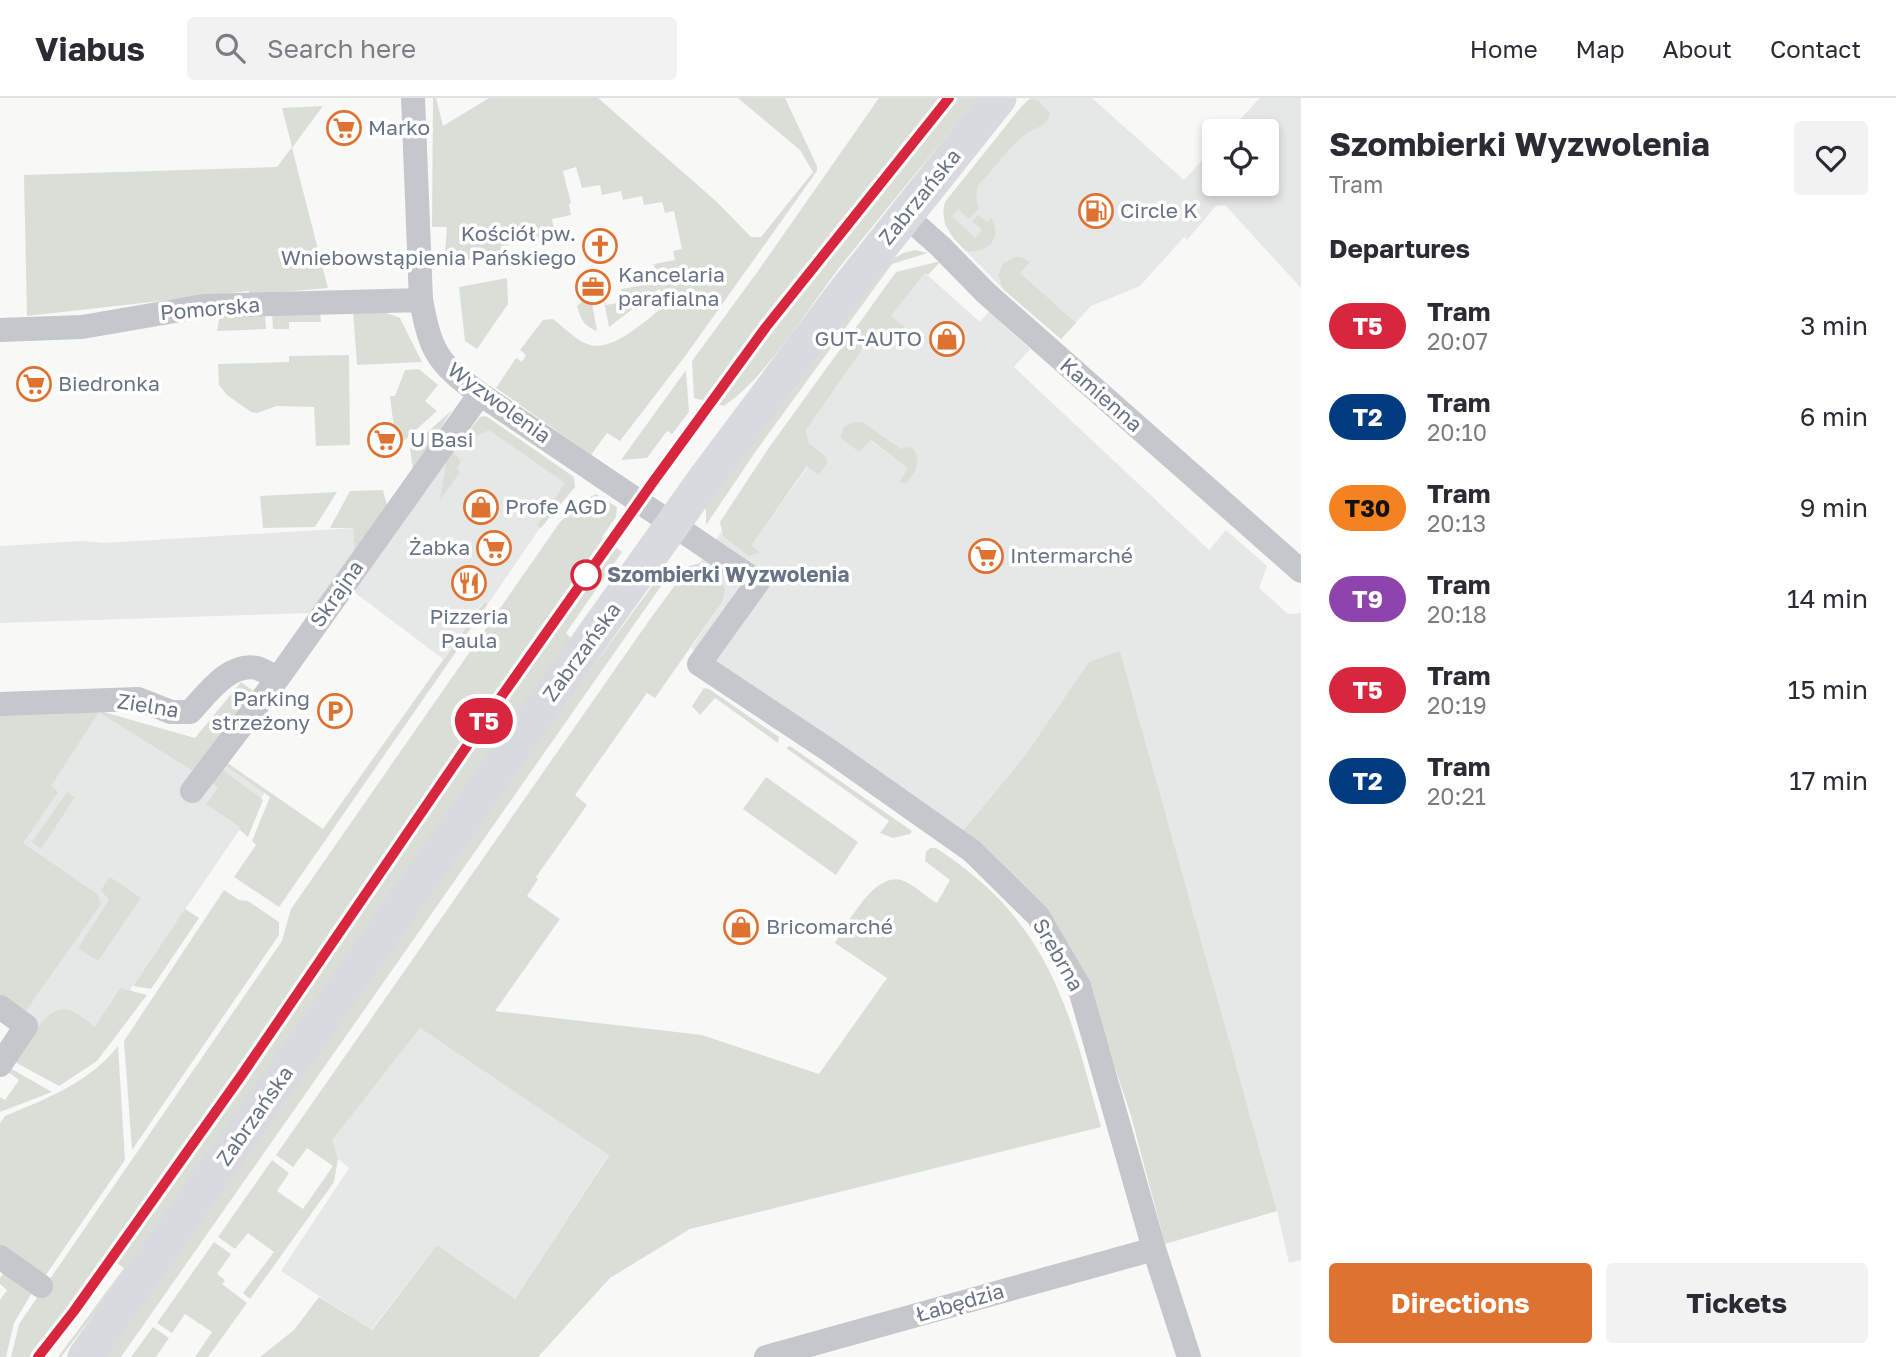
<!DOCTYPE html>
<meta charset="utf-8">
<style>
:root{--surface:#fff;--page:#f2f2f3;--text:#2b2b33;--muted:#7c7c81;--line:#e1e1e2;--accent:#de7230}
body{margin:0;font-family:"Golos Text",sans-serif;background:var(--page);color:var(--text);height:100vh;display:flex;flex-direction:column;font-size:26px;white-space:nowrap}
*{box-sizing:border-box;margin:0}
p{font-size:23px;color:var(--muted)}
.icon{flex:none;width:38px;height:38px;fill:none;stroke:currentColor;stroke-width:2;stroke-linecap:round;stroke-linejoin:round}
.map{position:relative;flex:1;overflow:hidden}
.panel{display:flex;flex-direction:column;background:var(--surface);width:595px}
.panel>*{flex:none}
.badge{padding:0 14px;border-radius:23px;font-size:24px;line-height:46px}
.fabs{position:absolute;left:1202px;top:21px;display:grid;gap:14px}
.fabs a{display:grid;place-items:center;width:77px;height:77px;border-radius:7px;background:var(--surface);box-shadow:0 4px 10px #0003;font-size:35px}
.map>.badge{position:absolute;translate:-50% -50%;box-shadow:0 0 0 4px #fff}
h2{padding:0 28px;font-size:26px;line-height:63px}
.round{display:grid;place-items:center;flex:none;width:74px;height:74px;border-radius:7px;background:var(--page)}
.summary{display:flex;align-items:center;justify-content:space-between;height:119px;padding:0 28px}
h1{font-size:33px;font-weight:700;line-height:52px}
.primary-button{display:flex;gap:14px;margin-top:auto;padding:14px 28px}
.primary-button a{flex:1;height:80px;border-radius:7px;background:var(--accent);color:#fff;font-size:28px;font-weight:700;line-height:80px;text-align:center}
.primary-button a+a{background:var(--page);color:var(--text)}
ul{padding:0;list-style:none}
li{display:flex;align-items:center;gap:21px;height:91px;padding:0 28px}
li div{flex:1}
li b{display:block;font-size:26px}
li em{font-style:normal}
li .badge{min-width:77px;font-weight:700;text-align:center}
header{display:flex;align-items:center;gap:42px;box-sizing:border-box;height:98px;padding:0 35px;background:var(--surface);border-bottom:2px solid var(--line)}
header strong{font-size:33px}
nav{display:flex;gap:38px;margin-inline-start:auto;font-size:24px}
.search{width:490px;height:63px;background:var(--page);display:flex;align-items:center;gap:18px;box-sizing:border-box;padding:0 24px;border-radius:7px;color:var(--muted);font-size:26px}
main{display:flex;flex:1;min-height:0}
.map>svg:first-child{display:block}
.built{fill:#e6e7e7;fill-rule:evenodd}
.green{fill:#d9dfd7}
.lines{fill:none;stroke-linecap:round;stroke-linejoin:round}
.street{stroke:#c4c7cb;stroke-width:24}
.secondary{stroke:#d7dadf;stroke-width:35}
.tram{stroke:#a7abb2;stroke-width:2}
.line-casing{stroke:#fff;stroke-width:16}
.line{stroke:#d7263d;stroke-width:10}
.stop-dot{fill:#fff;stroke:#d7263d;stroke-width:3.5}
.labels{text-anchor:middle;stroke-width:7;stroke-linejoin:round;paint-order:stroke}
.poi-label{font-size:21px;fill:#687486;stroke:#fff;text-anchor:start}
.street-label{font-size:21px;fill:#687486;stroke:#fff}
.stop-label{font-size:21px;font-weight:bold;fill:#687486;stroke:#fff;text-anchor:start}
</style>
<header>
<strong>Viabus</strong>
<div class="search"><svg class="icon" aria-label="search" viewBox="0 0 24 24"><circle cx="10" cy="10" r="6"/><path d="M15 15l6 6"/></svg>Search here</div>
<nav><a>Home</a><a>Map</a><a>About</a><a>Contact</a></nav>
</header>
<main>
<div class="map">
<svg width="1301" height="1259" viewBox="0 0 1301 1259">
<rect width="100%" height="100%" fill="#f8f8f6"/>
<!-- built -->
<path class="built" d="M1030 0H1092L1184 82 1214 49V86H1267V33H1229L1260 0H1301V190L1225 107 1216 108 1187 142 1184 139 1140 188 1091 208 1061 241 1003 191 954 141 945 127 943 114 945 104Z
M925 175 980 224 989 213 1030 251 1014 269 1209 452 1226 432 1267 468 1259 490 1288 516 1301 515V1162L1289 1165 1277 1113 1120 553 1027 655 962 734 691 550 722 504 718 478 700 465 722 433 723 438 760 453 752 447 808 368 818 377 826 359 809 345 806 332 865 246 871 239 886 252 905 229 891 218ZM863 324 901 351 918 368 899 384 909 370 870 342 859 354Z
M480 319 572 383 488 506 483 504 443 561 350 491Z
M353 430 354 456 311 515 0 525V448L82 443 104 445Z
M99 613 226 664 266 693 130 892 136 895 87 961 0 901V631Z
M420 930 609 1056 515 1201 437 1147 371 1232 281 1173 349 1070 338 1061 331 1042Z"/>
<!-- green -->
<path class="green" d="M433 0H436L443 28 489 0H598L717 104 751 139H761L813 74 800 52 738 0H785L817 68V73L686 257 620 343 607 335 591 357 496 290 516 260 522 264 526 257 520 252 543 222 553 221C564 229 576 243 590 247 615 254 652 217 671 202L659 191 609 229 603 198 591 200 597 233C584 228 581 222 577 208L586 200 603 197 606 207 623 204 621 191 639 188 638 180 656 176 654 166 675 162 673 153 682 151 674 113 665 115 662 104 644 107 642 98 623 102 621 93 602 97 600 87 582 90 576 69 563 73 571 105 569 106 571 117 552 121 555 137 501 148V155L456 164 445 156 447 129H432Z
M879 0H977C933 55 887 110 843 165 809 208 768 278 724 308L694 300 692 263 758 173Z
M1033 1 1038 3 1050 15C1047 29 1036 29 1026 36 1009 48 995 70 980 85 975 94 976 100 979 110L969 121 958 111 952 118 975 140 982 132 972 123 978 117 987 124 991 120C1004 139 987 157 966 153 951 138 940 126 945 104L1021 9 1028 2Z
M323 8 292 50 328 190 249 197V193L27 218 24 77 277 69 292 49 282 10Z
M915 152 928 155 892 166 756 353 706 427V409L714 394 889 163 903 155Z
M1014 159H1021L1030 164 1020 175 1076 225 1061 241 1003 191 998 177 1003 166Z
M941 163 928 177 925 175 891 218 905 229 886 252 870 240 806 332 809 345 826 359 827 366 818 377 807 368 752 447 760 454 749 458 723 438 720 424 768 351 896 174Z
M507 180 508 206 477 251 465 243 459 189Z
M320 214 321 224H289V231H273L272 215Z
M353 214H384L400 220 422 264 357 267Z
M265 216 266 231 217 233 219 222 224 218Z
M349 257 350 347 316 348 314 309 277 308 257 315 251 314 227 297 219 287 218 266 289 264V258Z
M419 271 438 287 425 303 437 313 399 347 392 349 391 340 395 339 390 298H395L405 272Z
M686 272 689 314 672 336 667 333 647 360 621 362Z
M452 312 413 373 410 350Z
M486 318 574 379 575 389 541 430 537 427 565 385 489 332 477 338 469 334 480 319Z
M853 324H863L901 351 908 349 914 351C922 366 915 373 906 386L899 384 908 370 871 342 859 354 841 340V336L844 329Z
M453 354 461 363 457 371 460 374 440 402 446 364Z
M383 392 388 411 354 456 353 430H330L350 393Z
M337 394 315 429 263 430 260 398Z
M596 396 617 409 616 419 602 439 622 454 566 535 573 542 104 1203 61 1259H58L124 1170 107 1158 66 1216 31 1259H11L19 1226 282 843 291 811 560 424 582 403Z
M700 465 718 478 725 491 722 504 655 600 647 595 575 697 587 707 536 779 538 781 527 798 560 821 495 913 702 937 819 976 887 880 835 845C848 826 875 771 904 783 916 788 926 799 937 805L950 782 925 763 926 754 930 750H936C957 764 977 779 995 797 1061 863 1077 943 1101 1029L690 1131 610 1180 538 1259H260L294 1232 319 1199 372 1232 437 1147 515 1201 609 1057 420 930 332 1042 338 1061 334 1084 250 1201 243 1195 274 1154 248 1135 235 1151 218 1139 272 1062 289 1075 277 1093 303 1111 333 1068 307 1050 293 1069 276 1057 648 524 689 468Z
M658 480 664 484 121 1259H99L569 601Z
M484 504 488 506 460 546 456 543Z
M453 548 458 551 279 809 234 779 256 747 252 743 270 699 225 667 226 664 323 731Z
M1120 553 1277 1113 1165 1146 1131 1018 1087 884 962 734 1027 655 1089 564Z
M241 584 256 595 198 676 99 614 51 688 58 694 23 745 97 796 101 806 23 917 0 901V617L100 613 195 640Z
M704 590 709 591 779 639 778 645 715 600 700 617 692 608Z
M790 648 912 733 910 736 893 740 880 735 889 723 786 650Z
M222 671 263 702 248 739 239 731 240 729 206 706 218 690 212 685Z
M766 679 858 744 836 777 743 711Z
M67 694 75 699 41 751 32 744Z
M110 779 141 800 98 863 78 850 109 802 101 792Z
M224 792 239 802 248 803 279 824V837L132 1052 124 943Z
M185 811 199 820 151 891 133 888Z
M120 890 147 897 97 963 59 988 13 963C25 947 46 909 66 911 76 913 87 923 95 929Z
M118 948 125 1062 41 1184 0 1153V1025L5 1018C46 1001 90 984 118 948Z
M10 970 52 994 0 1014V999L5 1002 19 982 7 973Z
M214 1144 231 1156 217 1176 225 1182 222 1186 247 1205 208 1259H195L212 1234 185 1216 172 1235 157 1225Z
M5 1173 33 1193 14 1225 6 1259H0V1202L7 1192 0 1186V1180Z
M153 1229 169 1240 156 1259H131Z"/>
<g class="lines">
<!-- street -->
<path class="street" d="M413 0 421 202C431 255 437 264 480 296L758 484 699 566 830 653 972 753 1038 818 1079 888 1154 1151 1189 1259
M905 117 941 149 986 195 1301 473
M0 232 82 229 204 208 421 202
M0 606 138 601 171 614H190C207 596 229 564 257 570 264 572 271 577 278 580
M192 693 278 580 480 296
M0 909 26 928 0 967
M0 1159 41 1188
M766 1259 1154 1151"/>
<!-- secondary -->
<path class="secondary" d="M85 1259 504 663 707 378 844 195 999 0"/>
<!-- tram -->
<path class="tram" d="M38 1259 74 1213 168 1081 491 613 681 345 766 229 949 0"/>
</g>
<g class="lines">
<!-- line casing -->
<g class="line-casing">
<path id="line" d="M38 1259 74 1213 241 978 491 613 653 384 766 229 949 0"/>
</g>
<!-- line -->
<use href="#line" class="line"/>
</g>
<!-- icons -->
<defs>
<g id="supermarket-ring" transform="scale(1.75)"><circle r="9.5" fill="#fff" stroke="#de7230" stroke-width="1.5"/><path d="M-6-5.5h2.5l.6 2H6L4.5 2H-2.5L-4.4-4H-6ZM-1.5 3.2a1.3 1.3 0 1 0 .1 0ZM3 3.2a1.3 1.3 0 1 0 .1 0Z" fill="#de7230"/></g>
<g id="fuel-ring" transform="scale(1.75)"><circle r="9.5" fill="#fff" stroke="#de7230" stroke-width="1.5"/><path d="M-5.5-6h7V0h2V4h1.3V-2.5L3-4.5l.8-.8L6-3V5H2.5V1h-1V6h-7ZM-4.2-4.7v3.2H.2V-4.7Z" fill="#de7230"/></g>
<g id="church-ring" transform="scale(1.75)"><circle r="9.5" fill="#fff" stroke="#de7230" stroke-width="1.5"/><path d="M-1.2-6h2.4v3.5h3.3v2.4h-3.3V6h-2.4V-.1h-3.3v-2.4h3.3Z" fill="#de7230"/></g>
<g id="office-ring" transform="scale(1.75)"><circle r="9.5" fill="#fff" stroke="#de7230" stroke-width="1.5"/><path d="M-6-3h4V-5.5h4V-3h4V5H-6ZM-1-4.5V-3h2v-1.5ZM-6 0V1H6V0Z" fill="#de7230"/></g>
<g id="shop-ring" transform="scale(1.75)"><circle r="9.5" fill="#fff" stroke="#de7230" stroke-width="1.5"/><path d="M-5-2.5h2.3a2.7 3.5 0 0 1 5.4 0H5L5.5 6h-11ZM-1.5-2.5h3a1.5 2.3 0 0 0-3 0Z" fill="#de7230"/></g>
<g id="restaurant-ring" transform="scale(1.75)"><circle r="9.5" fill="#fff" stroke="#de7230" stroke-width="1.5"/><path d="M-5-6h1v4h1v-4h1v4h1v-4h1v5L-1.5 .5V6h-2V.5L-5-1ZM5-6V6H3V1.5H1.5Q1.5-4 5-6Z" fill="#de7230"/></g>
<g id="parking-ring" transform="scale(1.75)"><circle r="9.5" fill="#fff" stroke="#de7230" stroke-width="1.5"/><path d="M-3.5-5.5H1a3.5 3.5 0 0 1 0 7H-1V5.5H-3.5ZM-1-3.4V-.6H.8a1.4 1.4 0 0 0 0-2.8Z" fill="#de7230"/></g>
</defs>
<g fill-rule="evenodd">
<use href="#supermarket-ring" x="344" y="30"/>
<use href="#fuel-ring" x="1096" y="113"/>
<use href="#church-ring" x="600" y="148"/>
<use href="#office-ring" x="593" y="189"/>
<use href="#shop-ring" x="947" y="241"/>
<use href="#supermarket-ring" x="34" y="286"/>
<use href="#supermarket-ring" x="385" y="342"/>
<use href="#shop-ring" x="481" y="409"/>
<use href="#supermarket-ring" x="494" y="450"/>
<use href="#supermarket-ring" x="986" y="458"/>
<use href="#restaurant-ring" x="469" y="485"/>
<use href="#parking-ring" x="335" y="613"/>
<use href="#shop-ring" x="741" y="829"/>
</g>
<!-- markers -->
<circle class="stop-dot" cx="586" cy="477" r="14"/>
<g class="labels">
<!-- poi labels -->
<g class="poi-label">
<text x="368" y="37">Marko</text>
<text x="1120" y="120">Circle K</text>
<text x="576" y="143" text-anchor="end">Kościół pw.<tspan x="576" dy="24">Wniebowstąpienia Pańskiego</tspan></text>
<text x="618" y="184">Kancelaria<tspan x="618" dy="24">parafialna</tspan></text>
<text x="922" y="248" text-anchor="end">GUT-AUTO</text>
<text x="58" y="293">Biedronka</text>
<text x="410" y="349">U Basi</text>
<text x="505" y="416">Profe AGD</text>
<text x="470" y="457" text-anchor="end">Żabka</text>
<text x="1010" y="465">Intermarché</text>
<text x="469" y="526" text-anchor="middle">Pizzeria<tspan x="469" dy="24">Paula</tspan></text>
<text x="310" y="608" text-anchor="end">Parking<tspan x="310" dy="24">strzeżony</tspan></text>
<text x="766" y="836">Bricomarché</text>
</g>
<!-- street labels -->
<g class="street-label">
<text transform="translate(920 99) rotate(-51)" y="7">Zabrzańska</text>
<text transform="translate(210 211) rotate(-5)" y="7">Pomorska</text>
<text transform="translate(1101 297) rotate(41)" y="7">Kamienna</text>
<text transform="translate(499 305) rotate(36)" y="7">Wyzwolenia</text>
<text transform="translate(337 496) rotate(-55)" y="7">Skrajna</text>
<text transform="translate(582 554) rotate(-54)" y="7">Zabrzańska</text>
<text transform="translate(148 608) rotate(9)" y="7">Zielna</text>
<text transform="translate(1058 857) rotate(60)" y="7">Srebrna</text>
<text transform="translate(255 1018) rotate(-55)" y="7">Zabrzańska</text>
<text transform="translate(960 1205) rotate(-16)" y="7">Łabędzia</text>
</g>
<!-- stop labels -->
<g class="stop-label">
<text x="607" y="484">Szombierki Wyzwolenia</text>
</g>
</g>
</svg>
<div class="fabs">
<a><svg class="icon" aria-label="locate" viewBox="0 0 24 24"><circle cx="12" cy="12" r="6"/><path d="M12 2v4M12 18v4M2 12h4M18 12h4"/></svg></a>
</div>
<b class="badge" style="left:484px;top:623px;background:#d7263d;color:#fff">T5</b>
</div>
<section class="panel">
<div class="summary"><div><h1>Szombierki Wyzwolenia</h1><p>Tram</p></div><a class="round"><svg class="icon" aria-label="heart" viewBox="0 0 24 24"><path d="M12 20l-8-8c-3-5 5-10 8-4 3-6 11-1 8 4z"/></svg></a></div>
<h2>Departures</h2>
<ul>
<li><span class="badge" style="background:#d7263d;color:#fff">T5</span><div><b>Tram</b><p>20:07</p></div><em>3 min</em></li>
<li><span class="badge" style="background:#003b80;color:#fff">T2</span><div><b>Tram</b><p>20:10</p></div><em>6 min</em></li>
<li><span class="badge" style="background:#f58220;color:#111">T30</span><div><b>Tram</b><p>20:13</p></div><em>9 min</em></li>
<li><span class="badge" style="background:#8e44ad;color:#fff">T9</span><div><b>Tram</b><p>20:18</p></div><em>14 min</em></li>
<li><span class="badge" style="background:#d7263d;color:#fff">T5</span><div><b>Tram</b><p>20:19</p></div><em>15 min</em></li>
<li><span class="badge" style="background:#003b80;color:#fff">T2</span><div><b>Tram</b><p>20:21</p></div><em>17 min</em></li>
</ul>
<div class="primary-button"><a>Directions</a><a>Tickets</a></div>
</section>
</main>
